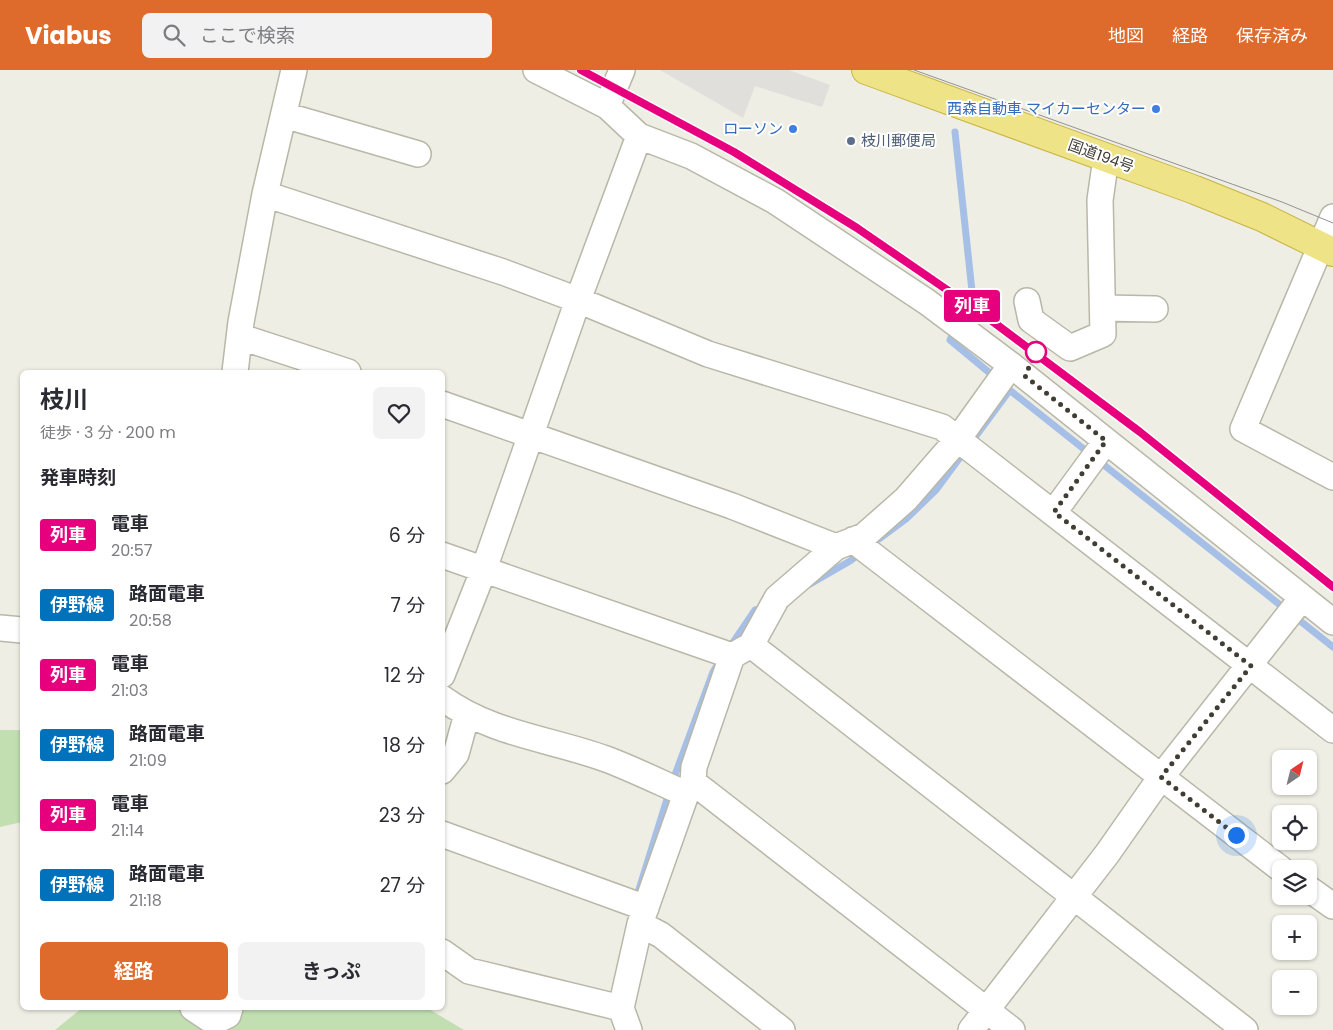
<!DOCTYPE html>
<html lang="ja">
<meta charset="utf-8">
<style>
:root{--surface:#fff;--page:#f2f2f3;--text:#2b2b33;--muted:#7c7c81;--accent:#de6b2b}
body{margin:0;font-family:Poppins,"Noto Sans JP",sans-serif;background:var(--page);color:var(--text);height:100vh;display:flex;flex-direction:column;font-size:19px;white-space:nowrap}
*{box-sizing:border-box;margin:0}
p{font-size:16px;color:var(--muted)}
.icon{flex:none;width:28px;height:28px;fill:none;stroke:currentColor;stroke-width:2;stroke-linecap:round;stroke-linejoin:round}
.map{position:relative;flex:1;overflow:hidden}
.sheet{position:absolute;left:20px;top:300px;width:425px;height:640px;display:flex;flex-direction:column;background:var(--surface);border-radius:8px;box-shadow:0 1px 4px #0004}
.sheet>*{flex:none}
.badge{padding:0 10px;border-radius:4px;font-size:18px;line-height:32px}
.needle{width:32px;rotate:35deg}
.controls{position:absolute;left:1272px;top:680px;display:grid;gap:10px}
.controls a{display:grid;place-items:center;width:45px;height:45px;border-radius:8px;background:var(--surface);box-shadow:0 1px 4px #0004;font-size:25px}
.you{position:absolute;width:25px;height:25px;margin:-12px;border:4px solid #fff;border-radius:50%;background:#1a73e8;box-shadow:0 0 0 8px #1a73e833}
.map>.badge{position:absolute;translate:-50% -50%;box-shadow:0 0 0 2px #fff}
h2{padding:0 20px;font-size:19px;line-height:45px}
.round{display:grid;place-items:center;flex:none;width:52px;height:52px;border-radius:8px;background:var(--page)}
.overview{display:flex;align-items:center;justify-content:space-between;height:85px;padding:0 20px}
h1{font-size:24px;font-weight:700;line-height:38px}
.cta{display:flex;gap:10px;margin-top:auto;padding:10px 20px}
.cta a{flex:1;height:58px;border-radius:8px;background:var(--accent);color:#fff;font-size:20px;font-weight:700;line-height:58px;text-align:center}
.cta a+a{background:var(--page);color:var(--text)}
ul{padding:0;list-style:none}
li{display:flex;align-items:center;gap:15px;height:70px;padding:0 20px}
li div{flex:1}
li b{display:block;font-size:19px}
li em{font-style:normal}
li .badge{min-width:55px;font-weight:700;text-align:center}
header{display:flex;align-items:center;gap:30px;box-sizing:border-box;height:70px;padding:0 25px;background:var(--accent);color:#fff}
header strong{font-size:24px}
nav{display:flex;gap:28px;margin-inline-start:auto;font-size:18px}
.search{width:350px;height:45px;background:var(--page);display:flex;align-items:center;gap:12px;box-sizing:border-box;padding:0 18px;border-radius:8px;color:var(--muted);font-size:19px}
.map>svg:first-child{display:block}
.green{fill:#c1dfb1}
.parking{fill:#e0dfdb}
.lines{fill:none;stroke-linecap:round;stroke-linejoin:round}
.stream{stroke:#a6bfe6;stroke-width:7}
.minor-casing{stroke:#b9b7a8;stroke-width:28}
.trunk-casing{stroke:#c8b345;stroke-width:30}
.minor{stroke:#fff;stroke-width:25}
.trunk{stroke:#eee387;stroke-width:28}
.tram{stroke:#929292;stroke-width:1}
.rail-casing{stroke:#929292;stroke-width:5.5}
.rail{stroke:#fff;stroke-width:4;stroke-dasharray:11;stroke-linecap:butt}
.line-casing{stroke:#fff;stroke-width:11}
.line{stroke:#e6007e;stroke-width:8}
.walk{stroke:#403e34;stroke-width:5;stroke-dasharray:0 9}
.shop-dot{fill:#3f7fe0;stroke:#fff;stroke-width:2}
.service-dot{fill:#5c6f8a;stroke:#fff;stroke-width:2}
.stop-dot{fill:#fff;stroke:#e6007e;stroke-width:2.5}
.labels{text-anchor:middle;stroke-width:4;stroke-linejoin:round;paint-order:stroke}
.shop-label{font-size:15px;fill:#366cbe;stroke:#fff;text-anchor:end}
.service-label{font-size:15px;fill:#4e5e75;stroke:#fff;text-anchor:start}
.street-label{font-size:15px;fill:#403e34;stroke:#fff}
</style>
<header>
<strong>Viabus</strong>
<div class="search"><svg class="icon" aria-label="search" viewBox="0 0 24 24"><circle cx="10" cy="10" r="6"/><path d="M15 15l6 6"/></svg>ここで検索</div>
<nav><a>地図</a><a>経路</a><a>保存済み</a></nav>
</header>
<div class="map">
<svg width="1333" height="960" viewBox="0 0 1333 960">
<rect width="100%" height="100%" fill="#efeee4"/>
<!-- green -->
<path class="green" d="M0 660H22V752L0 757Z
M82 938H427L464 960H55Z"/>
<!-- parking -->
<path class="parking" d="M660 0H789L830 15 822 37 755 16 743 48Z"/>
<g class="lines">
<!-- stream -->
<path class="stream" d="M955 62 972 221 950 270 997 309
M1007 318 1333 577
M879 469 906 449 936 420 1010 320
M810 514 850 491 862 482
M730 577 755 540 764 538
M636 829 672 713 713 602 719 592"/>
<!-- minor casing -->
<g class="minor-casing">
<path id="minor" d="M536 0 607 36 639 66 691 86 775 131 927 232 1011 295 1333 552
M607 36 622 0
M284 45 418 84
M265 124 503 202 578 230 708 284 942 357 1333 660
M1333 147 1243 359 1333 407
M1027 231 1031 250 1070 278 1103 264 1100 130 1106 88
M1104 238 1155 239
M241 267 348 302
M235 302 241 252 265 124 294 0
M442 334 732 436 836 477
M1054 442 1106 371
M853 470 1281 799
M442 485 732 586
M0 558 22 560
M751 575 1245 960
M442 605 484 499 578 230 639 66
M442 628C491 664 551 669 606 689 633 699 659 712 686 724
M442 701 456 684 467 644
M693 712 1012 960
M442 764 646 838
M1309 819 1333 836
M640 854 661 865 782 960
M442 882 469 901 621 938
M193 938 208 948 218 950 228 945 230 938
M629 960 621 938 640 854 686 724 693 712 694 697 732 586 751 575 777 528 836 477 864 466 906 429 958 369 1011 295
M971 960 1107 784 1161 707 1302 528"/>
</g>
<!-- trunk casing -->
<g class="trunk-casing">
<path id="trunk" d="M866 0 1195 120 1262 147 1333 182"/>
</g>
<!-- minor -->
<use href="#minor" class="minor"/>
<!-- trunk -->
<use href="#trunk" class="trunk"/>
<!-- tram -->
<path class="tram" d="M914 0 1282 132 1333 153"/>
<!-- rail casing -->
<g class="rail-casing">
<path id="rail" d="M581 0C732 78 878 166 1015 266 1124 346 1228 432 1333 517"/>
</g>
<!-- rail -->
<use href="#rail" class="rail"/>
</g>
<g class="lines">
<!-- line casing -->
<g class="line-casing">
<path id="line" d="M581 0 734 82 857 158 988 248 1140 362 1333 517"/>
</g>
<!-- line -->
<use href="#line" class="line"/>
<!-- walk -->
<path class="walk" d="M1036 282 1025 306 1106 371 1054 442 1251 596 1161 707 1236 765"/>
</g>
<!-- markers -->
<g class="shop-dot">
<circle cx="1156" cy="39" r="5"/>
<circle cx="793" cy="59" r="5"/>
</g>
<circle class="service-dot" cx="851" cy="71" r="5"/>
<circle class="stop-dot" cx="1036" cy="282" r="10"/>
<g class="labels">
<!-- shop labels -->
<g class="shop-label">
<text x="1146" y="44">西森自動車 マイカーセンター</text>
<text x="783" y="64">ローソン</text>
</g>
<!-- service labels -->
<g class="service-label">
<text x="861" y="76">枝川郵便局</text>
</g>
<!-- street labels -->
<g class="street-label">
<text transform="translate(1101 86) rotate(20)" y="5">国道194号</text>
</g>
</g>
</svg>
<div class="controls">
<a><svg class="needle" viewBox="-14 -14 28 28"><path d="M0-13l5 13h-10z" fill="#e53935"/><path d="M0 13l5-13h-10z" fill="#7c7c81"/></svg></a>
<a><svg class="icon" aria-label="locate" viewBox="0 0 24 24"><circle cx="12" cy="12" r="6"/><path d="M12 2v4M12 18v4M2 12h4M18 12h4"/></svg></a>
<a><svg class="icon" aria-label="layers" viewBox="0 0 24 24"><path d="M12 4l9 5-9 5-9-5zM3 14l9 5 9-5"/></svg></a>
<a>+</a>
<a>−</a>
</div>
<div class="you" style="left:1236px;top:765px"></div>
<b class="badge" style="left:972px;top:236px;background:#e6007e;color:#fff">列車</b>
<section class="sheet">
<div class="overview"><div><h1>枝川</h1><p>徒歩 · 3 分 · 200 m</p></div><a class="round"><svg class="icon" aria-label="heart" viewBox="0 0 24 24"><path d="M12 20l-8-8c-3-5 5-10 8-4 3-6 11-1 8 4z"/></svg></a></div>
<h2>発車時刻</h2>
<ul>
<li><span class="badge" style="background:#e6007e;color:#fff">列車</span><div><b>電車</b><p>20:57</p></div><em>6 分</em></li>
<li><span class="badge" style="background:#0072bc;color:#fff">伊野線</span><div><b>路面電車</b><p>20:58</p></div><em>7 分</em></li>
<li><span class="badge" style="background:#e6007e;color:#fff">列車</span><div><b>電車</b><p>21:03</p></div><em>12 分</em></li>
<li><span class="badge" style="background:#0072bc;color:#fff">伊野線</span><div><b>路面電車</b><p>21:09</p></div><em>18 分</em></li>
<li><span class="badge" style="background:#e6007e;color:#fff">列車</span><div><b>電車</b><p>21:14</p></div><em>23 分</em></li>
<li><span class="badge" style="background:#0072bc;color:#fff">伊野線</span><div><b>路面電車</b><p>21:18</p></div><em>27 分</em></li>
</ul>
<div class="cta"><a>経路</a><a>きっぷ</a></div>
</section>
</div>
